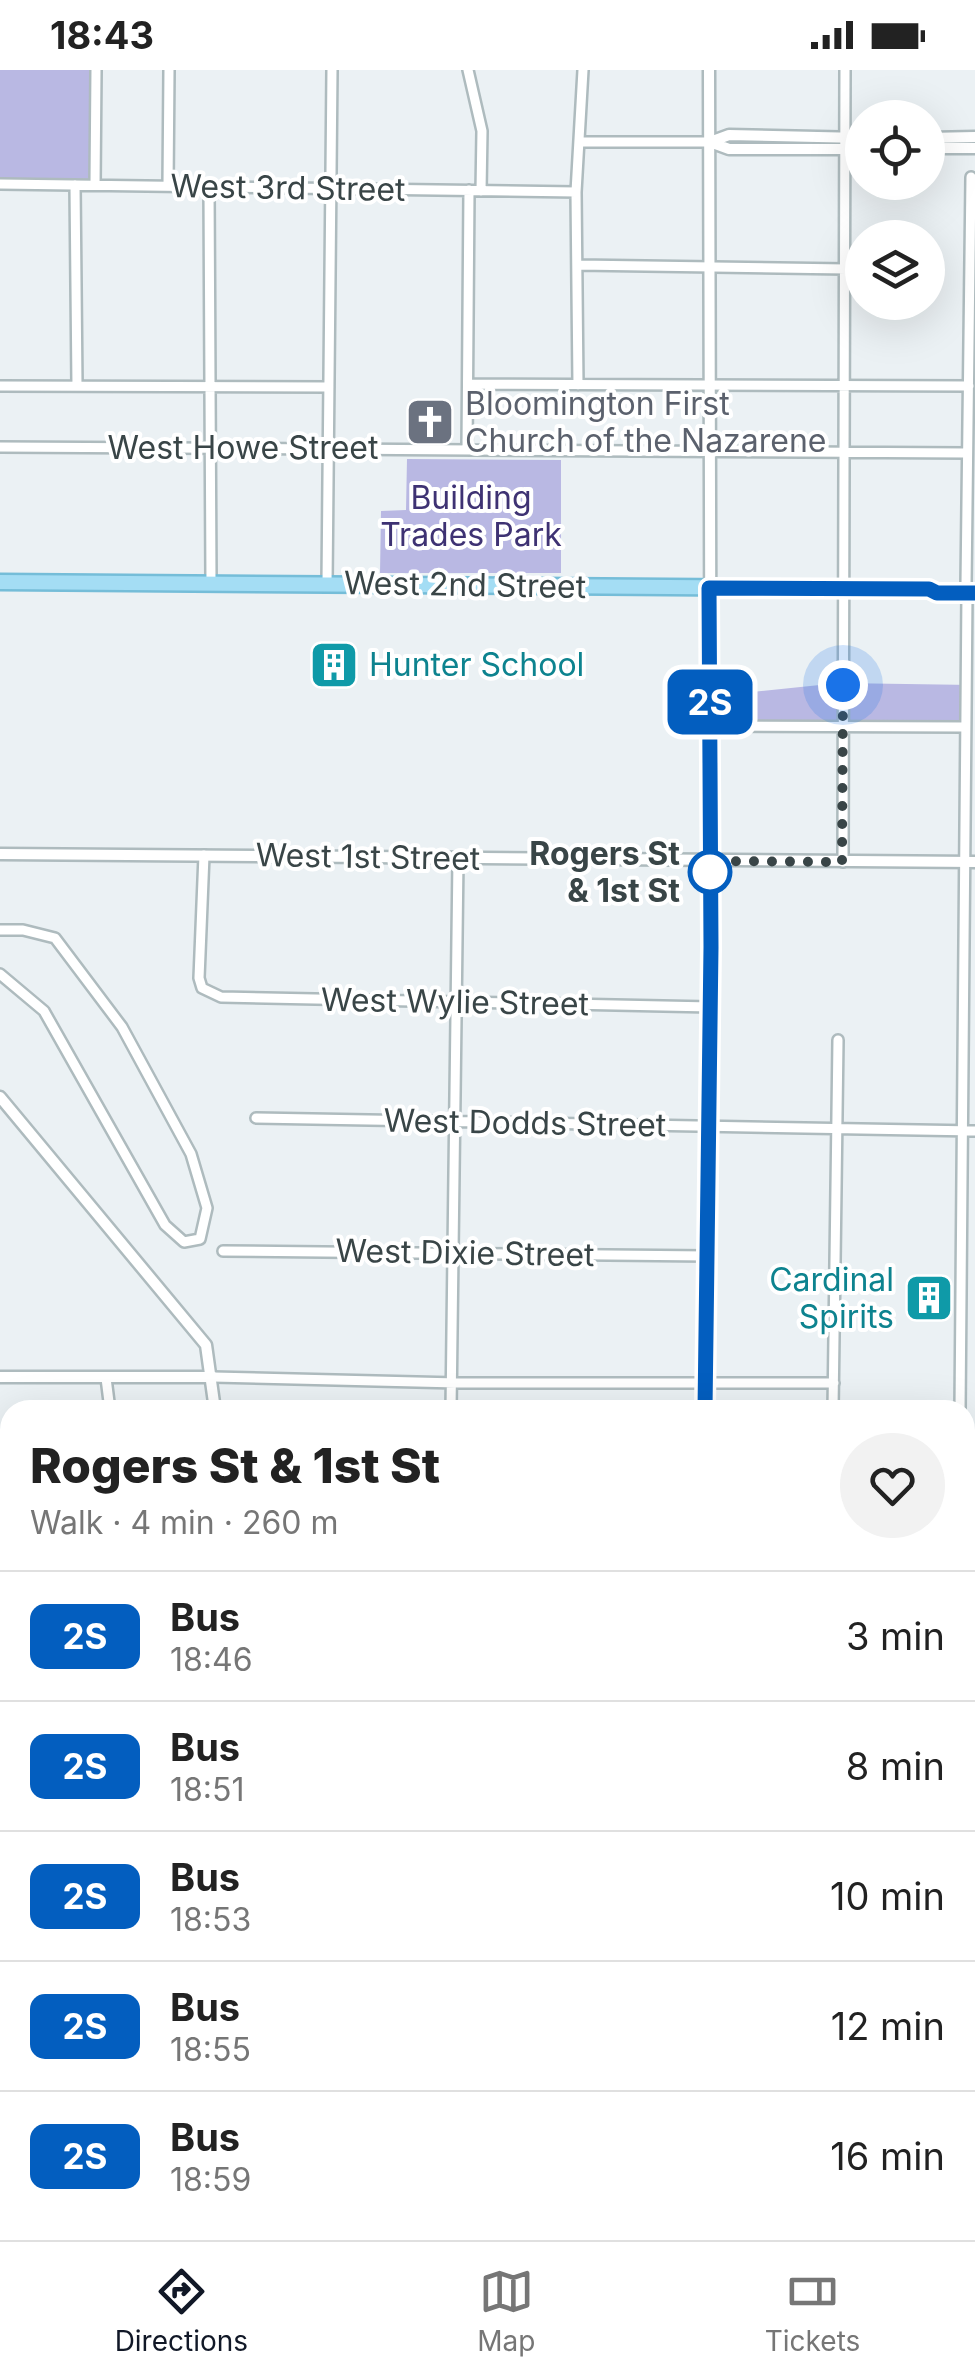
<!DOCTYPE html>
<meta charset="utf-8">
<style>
:root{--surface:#fff;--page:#f2f2f2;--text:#222;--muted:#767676;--line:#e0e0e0;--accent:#111827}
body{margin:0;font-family:Inter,sans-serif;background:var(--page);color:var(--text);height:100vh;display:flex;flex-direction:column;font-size:38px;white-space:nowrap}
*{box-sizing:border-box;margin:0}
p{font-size:32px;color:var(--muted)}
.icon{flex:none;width:55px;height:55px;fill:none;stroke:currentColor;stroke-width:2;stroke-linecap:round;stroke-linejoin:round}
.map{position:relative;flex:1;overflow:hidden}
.sheet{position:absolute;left:0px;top:1330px;width:975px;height:840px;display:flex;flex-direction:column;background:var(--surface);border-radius:30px 30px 0 0;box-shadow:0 10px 40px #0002}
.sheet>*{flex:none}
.badge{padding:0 20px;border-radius:15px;font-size:35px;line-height:65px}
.controls{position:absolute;left:845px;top:30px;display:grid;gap:20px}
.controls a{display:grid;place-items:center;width:100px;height:100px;border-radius:50%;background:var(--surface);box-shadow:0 10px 40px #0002;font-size:50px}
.you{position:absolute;width:50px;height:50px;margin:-25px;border:8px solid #fff;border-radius:50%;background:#1a73e8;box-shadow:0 0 0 15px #1a73e833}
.map>.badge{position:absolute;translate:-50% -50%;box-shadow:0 0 0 5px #fff}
.round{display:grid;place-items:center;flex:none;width:105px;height:105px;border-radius:52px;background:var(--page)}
.summary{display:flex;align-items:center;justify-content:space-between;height:170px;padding:0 30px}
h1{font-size:48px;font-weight:800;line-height:75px}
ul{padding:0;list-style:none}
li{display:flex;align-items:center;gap:30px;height:130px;padding:0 30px;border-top:2px solid var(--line)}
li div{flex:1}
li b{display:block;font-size:38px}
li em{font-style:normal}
li .badge{min-width:110px;font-weight:700;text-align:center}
.status{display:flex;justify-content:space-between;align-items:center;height:70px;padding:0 50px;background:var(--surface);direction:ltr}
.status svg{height:28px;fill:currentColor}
.menu{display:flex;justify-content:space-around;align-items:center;height:140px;border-top:2px solid var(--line);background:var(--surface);font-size:28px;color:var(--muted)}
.menu a{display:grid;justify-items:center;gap:5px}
.menu .on{color:var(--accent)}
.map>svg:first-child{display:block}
.green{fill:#b9b8e3}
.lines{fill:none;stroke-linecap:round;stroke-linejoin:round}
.minor-casing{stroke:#aebbbe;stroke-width:14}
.tertiary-casing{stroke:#aebbbe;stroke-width:15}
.primary-casing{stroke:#75bdd8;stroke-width:19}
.minor{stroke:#fff;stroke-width:9}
.tertiary{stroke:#fff;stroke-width:10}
.primary{stroke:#a4ddf4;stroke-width:14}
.line-casing{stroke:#fff;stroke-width:22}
.line{stroke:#035ebf;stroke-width:15}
.walk{stroke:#394547;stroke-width:10;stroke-dasharray:0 18}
.stop-dot{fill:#fff;stroke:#035ebf;stroke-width:5}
.labels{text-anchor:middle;stroke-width:8;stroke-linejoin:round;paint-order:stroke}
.street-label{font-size:32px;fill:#394547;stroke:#fff}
.worship-label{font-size:32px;fill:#5b616d;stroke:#fff;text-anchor:start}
.park-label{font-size:32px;fill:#3e3273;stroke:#fff}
.culture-label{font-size:32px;fill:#0d838f;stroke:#fff;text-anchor:start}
.stop-label{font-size:32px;font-weight:bold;fill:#394547;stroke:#fff;text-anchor:end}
</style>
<div class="status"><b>18:43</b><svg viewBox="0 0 49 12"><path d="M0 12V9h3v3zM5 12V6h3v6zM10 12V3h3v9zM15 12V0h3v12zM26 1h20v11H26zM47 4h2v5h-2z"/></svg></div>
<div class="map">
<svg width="975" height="2170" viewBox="0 0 975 2170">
<rect width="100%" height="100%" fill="#ebf1f4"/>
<!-- green -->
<path class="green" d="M0 0H95L94 109 0 108Z
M407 389 561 390V503H380L381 441 406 440Z
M839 613 973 615 972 657 713 656V626Z
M965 1629H975V2170H954V2160H965Z
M75 2160H262L260 2170H76Z"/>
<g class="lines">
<!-- minor casing -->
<g class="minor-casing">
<path id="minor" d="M468 0 482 61 481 121
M580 72H710
M0 114 576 122
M75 115 77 316
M95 115 96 0
M168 116 169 0
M209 117 211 513
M578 195 846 199
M468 314 969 316
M578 315 576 122 583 0
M0 316 329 317
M0 377 966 383
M467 380 469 120
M327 513 332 0
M966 515 971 107
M710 656 965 657
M204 785 199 908 202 918 221 927 711 937
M843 792 845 0
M0 860H23L55 868 122 957 191 1084 207 1138 200 1169 184 1172 165 1155 44 941 0 904
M256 1048 975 1061
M223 1181 708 1186
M213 1307 457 1313H834
M106 1308 110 1340
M451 1340 458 789
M833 1340 838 970
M960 1340 967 523
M0 1702 10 1683"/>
</g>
<!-- tertiary casing -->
<g class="tertiary-casing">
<path id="tertiary" d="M928 68 975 67
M710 72 729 79H862
M710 72 729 65 862 68
M928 78H975
M0 784 975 792
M0 1027 206 1275 215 1340
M0 1307H213
M705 1340 711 860 709 0
M965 1622 975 1623
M697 2170V2160"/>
</g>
<!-- primary casing -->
<g class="primary-casing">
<path id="primary" d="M0 512 929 519 937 523H975"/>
</g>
<!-- minor -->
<use href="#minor" class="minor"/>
<!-- tertiary -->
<use href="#tertiary" class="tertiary"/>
<!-- primary -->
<use href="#primary" class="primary"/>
</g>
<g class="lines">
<!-- line casing -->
<g class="line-casing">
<path id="line" d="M705 1340 711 877 709 518 929 519 937 523H975"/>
</g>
<!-- line -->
<use href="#line" class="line"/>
<!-- walk -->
<path class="walk" d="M710 802 711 791 842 792 843 615"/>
</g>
<!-- icons -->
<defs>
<g id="church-square" transform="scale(2.5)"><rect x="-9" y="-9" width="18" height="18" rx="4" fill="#6b7280" stroke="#fff"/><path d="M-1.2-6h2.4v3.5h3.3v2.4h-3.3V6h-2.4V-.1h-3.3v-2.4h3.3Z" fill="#fff"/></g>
<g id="building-square" transform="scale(2.5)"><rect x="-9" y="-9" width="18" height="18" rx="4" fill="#0f9aa8" stroke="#fff"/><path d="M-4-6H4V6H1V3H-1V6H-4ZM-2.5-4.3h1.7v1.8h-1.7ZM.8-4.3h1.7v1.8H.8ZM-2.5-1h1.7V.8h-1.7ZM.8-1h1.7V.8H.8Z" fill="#fff"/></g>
</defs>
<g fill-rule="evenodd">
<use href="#church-square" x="430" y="352"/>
<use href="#building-square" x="334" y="595"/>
<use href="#building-square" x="929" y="1228"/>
</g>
<!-- markers -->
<circle class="stop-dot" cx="710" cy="802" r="20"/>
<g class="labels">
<!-- street labels -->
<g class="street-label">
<text transform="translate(288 118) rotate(1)" y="11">West 3rd Street</text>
<text x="243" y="389">West Howe Street</text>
<text transform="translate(465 515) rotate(1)" y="11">West 2nd Street</text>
<text transform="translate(368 787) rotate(1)" y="11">West 1st Street</text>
<text transform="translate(455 932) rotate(1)" y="11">West Wylie Street</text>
<text transform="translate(525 1053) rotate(1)" y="11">West Dodds Street</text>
<text transform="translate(465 1183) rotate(1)" y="11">West Dixie Street</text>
</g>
<!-- worship labels -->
<g class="worship-label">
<text x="465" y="345">Bloomington First<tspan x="465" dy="37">Church of the Nazarene</tspan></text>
</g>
<!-- park labels -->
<g class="park-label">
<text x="471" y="439">Building<tspan x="471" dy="37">Trades Park</tspan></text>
</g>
<!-- culture labels -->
<g class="culture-label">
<text x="369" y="606">Hunter School</text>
<text x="894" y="1221" text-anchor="end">Cardinal<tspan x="894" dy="37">Spirits</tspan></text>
</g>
<!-- stop labels -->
<g class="stop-label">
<text x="680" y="795">Rogers St<tspan x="680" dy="37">&amp; 1st St</tspan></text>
</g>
</g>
</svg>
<div class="controls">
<a><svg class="icon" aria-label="locate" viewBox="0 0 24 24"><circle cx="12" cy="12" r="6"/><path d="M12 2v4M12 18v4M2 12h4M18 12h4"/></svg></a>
<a><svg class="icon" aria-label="layers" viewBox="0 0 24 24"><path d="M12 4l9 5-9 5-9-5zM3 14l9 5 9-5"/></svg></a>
</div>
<div class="you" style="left:843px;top:615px"></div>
<b class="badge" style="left:710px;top:632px;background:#035ebf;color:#fff">2S</b>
<section class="sheet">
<div class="summary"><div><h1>Rogers St &amp; 1st St</h1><p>Walk · 4 min · 260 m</p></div><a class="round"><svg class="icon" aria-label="heart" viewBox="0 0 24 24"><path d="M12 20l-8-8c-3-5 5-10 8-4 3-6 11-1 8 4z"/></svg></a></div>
<ul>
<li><span class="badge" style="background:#035ebf;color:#fff">2S</span><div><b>Bus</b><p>18:46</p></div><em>3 min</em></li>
<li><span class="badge" style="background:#035ebf;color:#fff">2S</span><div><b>Bus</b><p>18:51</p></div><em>8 min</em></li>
<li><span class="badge" style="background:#035ebf;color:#fff">2S</span><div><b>Bus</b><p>18:53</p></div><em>10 min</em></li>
<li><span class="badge" style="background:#035ebf;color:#fff">2S</span><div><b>Bus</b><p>18:55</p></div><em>12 min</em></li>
<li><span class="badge" style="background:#035ebf;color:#fff">2S</span><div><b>Bus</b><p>18:59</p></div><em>16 min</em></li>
</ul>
</section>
</div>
<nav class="menu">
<a class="on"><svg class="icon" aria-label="directions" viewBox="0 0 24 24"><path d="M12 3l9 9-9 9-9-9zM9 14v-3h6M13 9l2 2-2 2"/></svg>Directions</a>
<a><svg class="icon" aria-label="map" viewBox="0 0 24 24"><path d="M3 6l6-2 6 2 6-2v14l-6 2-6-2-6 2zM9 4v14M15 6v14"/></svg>Map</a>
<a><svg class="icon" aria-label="tickets" viewBox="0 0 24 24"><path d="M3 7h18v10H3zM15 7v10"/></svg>Tickets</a>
</nav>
